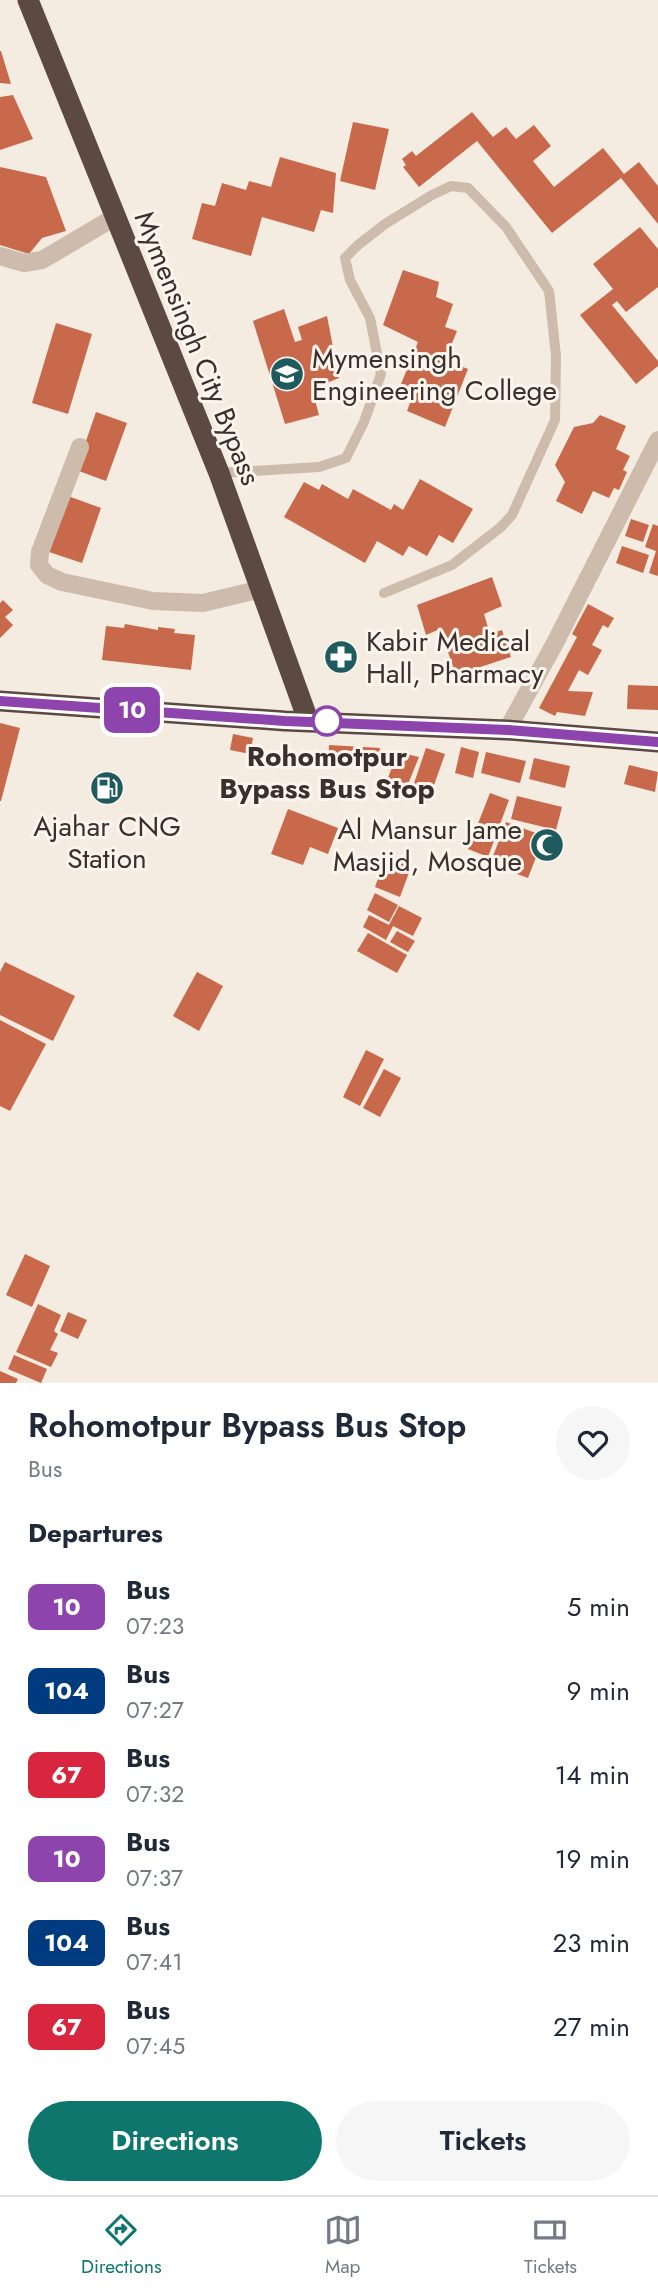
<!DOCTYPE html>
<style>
:root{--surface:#fff;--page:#f6f6f7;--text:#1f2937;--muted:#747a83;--line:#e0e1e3;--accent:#0f766e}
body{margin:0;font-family:Jost,sans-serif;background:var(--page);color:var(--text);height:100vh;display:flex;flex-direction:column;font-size:26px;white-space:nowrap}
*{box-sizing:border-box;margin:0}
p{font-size:23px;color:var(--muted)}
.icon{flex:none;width:38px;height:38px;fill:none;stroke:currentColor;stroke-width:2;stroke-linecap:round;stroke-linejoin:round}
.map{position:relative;height:1383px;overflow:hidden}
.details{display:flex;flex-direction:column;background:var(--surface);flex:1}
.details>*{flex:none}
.badge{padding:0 14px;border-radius:10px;font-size:24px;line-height:46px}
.map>.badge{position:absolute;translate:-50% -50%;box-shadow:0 0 0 4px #fff}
h2{padding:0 28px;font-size:26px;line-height:63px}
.round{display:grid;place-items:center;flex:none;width:74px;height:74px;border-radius:37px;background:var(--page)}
.head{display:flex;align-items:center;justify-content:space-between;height:119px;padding:0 28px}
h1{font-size:33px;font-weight:600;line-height:52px}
.primary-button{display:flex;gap:14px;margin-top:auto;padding:14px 28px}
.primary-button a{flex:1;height:80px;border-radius:42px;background:var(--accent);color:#fff;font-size:28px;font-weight:600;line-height:80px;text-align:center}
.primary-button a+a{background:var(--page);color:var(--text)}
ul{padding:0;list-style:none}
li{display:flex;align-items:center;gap:21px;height:84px;padding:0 28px}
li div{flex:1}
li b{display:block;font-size:26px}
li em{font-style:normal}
li .badge{min-width:77px;font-weight:700;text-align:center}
.tab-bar{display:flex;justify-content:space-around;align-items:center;height:98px;border-top:2px solid var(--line);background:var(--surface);font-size:19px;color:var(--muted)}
.tab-bar a{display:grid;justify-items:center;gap:4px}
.tab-bar .selected{color:var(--accent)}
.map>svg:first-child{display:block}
.building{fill:#c8694b}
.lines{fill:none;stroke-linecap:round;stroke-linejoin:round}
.lane{stroke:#cdbbac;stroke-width:10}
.street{stroke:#cdbbac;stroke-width:18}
.highway{stroke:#5c4a42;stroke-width:21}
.line-casing{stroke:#fff;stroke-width:16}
.line{stroke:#8e44ad;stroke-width:10}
.stop-dot{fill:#fff;stroke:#8e44ad;stroke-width:3.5}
.labels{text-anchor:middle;stroke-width:6;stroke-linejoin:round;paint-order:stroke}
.street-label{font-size:28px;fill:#3b302b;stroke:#fbf5ee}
.poi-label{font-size:28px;fill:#3b302b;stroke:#fbf5ee;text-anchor:start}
.stop-label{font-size:28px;font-weight:bold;fill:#3b302b;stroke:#fbf5ee}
</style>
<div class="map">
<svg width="658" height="1383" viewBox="0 0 658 1383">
<rect width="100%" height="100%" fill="#f4ebe1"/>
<!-- building -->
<path class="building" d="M0 51H1L11 84 0 83Z
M13 95 33 139 0 150V97Z
M472 112 493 137 506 127 516 139 534 125 551 146 533 161 554 187 603 148 624 174 639 162 658 186V224L621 178 552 233 477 141 419 187 403 167 406 165 402 159 412 151 416 156Z
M353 122 389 129 375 190 340 181Z
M280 157 336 173 333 213 321 210 314 232 262 217 251 256 192 239 202 203 215 206 222 183 246 190 249 181 271 187Z
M0 167 46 177 66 231 42 238 29 254 0 245Z
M640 227 658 249V287L626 312 617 301 612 305 658 361V366L636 384 580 315 613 289 593 264Z
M403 270 439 282 436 297 453 304 445 327 457 331 445 360 468 369 445 427 407 411 413 395 399 389 418 342 383 325Z
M284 309 295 342 302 340 298 327 327 316 339 378 312 389 319 415 285 424 253 321Z
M56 323 92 334 68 414 32 403Z
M96 412 127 423 106 481 76 470Z
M600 415 626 426 616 449 630 456 623 470 627 472 619 490 614 488 609 498 593 491 582 514 556 501 565 482 555 465 574 427 593 423Z
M420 479 473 509 453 543 439 535 427 556 409 546 403 556 377 541 365 563 284 517 304 482 319 490 322 484 348 499 353 489 391 510 394 504 403 510Z
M68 496 101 508 82 563 49 552Z
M631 519 649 525 643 542 625 536Z
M653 524 658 526V576L649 573 656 551 645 547Z
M622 546 649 555 643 573 616 563Z
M492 577 502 606 484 614 490 634 502 630 511 657 456 675 440 629 426 635 417 605Z
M3 600 13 610 5 617 13 625 0 638V603Z
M588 604 614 618 608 628 603 625 592 645 602 650 588 675 579 670 568 691 593 692 585 716 557 712 555 716 539 708 577 637 572 634Z
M125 624 158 630V627L175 629 174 633 195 635 191 670 102 660 106 626 124 628Z
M628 685 658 686V710L627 709Z
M0 723 20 728 1 801H0Z
M233 734 253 738 250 754 230 750Z
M329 745 380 748 378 767 328 764Z
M461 747 479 752 473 778 455 773Z
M426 748 445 754 428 802 410 795Z
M398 752 419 757 402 799 382 793Z
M486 752 526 761 520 783 481 773Z
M534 758 570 766 565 788 529 779Z
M629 765 658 772 655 792 624 784Z
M490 793 509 800 488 857 468 849Z
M517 796 562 807 556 830 511 819Z
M288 809 338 828 328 854 310 847 303 865 271 854Z
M506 822 544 836 528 878 490 864Z
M386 857 411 867 400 897 375 887Z
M375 893 398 905 389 922 367 910Z
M399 906 422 918 413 936 393 926 386 940 363 927 369 915 389 925Z
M397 931 415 941 408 952 390 942Z
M368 933 407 955 397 973 357 951Z
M5 962 75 996 53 1041 0 1015V972Z
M197 972 223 986 199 1031 173 1016Z
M0 1020 46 1044 10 1111 0 1106Z
M366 1050 384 1059 360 1106 343 1097Z
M384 1069 401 1078 380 1117 363 1108Z
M25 1254 50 1266 32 1307 6 1295Z
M38 1304 61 1315 54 1331 58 1334 50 1350 58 1353 51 1367 16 1352Z
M68 1312 87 1320 78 1339 60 1331Z
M14 1355 47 1369 41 1383 8 1369Z
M0 1371 18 1379 16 1383H0Z"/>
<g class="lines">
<!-- lane -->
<path class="lane" d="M220 473 319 467 346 458 364 422 381 374 370 318 350 280 345 258 358 245 385 224 432 195 451 186 468 188 506 227 549 291 556 356 555 420 512 515 501 527 452 565 384 593"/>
<!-- street -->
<path class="street" d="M0 256 24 263 42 260 115 217
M80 447 40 552 39 565 47 575 62 582 153 601 203 603 261 589
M507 730 555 643 658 440"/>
<!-- highway -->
<path class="highway" d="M28 0 219 473 308 720
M0 701 285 721 507 730 658 742"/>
</g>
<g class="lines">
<!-- line casing -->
<g class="line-casing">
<path id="line" d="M0 701 285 721 508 730 658 742"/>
</g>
<!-- line -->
<use href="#line" class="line"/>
</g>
<!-- icons -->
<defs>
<g id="university-disc" transform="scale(1.75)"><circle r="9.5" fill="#1f5a5e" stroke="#fbf5ee"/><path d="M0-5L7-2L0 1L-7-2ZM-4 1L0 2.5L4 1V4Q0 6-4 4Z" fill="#fff"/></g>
<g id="pharmacy-disc" transform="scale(1.75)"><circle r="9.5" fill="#1f5a5e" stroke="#fbf5ee"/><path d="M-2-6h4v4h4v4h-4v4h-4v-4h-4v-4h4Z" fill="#fff"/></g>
<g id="fuel-disc" transform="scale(1.75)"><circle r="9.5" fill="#1f5a5e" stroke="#fbf5ee"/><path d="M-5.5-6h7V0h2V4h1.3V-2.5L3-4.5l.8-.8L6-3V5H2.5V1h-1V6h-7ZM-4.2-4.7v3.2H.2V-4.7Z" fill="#fff"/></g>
<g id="mosque-disc" transform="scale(1.75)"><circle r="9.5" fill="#1f5a5e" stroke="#fbf5ee"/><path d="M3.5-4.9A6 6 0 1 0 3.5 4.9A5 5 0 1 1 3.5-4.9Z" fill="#fff"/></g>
</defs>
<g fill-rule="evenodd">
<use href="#university-disc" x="287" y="374"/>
<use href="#pharmacy-disc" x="341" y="657"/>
<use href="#fuel-disc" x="107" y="788"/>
<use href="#mosque-disc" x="547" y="845"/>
</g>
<!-- markers -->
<circle class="stop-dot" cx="327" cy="721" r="14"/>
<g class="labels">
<!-- street labels -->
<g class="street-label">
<text transform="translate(198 348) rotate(68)" y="10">Mymensingh City Bypass</text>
</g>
<!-- poi labels -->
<g class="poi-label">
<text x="312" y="368">Mymensingh<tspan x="312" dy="32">Engineering College</tspan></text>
<text x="366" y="651">Kabir Medical<tspan x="366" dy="32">Hall, Pharmacy</tspan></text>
<text x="107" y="836" text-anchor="middle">Ajahar CNG<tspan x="107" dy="32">Station</tspan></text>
<text x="522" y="839" text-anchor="end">Al Mansur Jame<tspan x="522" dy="32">Masjid, Mosque</tspan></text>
</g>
<!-- stop labels -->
<g class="stop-label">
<text x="327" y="766">Rohomotpur<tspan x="327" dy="32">Bypass Bus Stop</tspan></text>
</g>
</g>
</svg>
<b class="badge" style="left:132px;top:710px;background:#8e44ad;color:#fff">10</b>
</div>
<section class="details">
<div class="head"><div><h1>Rohomotpur Bypass Bus Stop</h1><p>Bus</p></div><a class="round"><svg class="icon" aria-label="heart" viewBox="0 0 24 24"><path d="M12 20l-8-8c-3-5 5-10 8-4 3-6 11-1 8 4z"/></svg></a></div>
<h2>Departures</h2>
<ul>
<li><span class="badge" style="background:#8e44ad;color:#fff">10</span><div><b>Bus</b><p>07:23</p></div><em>5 min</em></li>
<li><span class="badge" style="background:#003b80;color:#fff">104</span><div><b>Bus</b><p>07:27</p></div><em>9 min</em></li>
<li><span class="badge" style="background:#d7263d;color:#fff">67</span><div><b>Bus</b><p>07:32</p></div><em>14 min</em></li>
<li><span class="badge" style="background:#8e44ad;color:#fff">10</span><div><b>Bus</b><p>07:37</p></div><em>19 min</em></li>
<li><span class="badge" style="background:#003b80;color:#fff">104</span><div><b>Bus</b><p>07:41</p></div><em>23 min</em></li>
<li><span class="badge" style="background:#d7263d;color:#fff">67</span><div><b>Bus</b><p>07:45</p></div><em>27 min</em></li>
</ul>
<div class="primary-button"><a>Directions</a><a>Tickets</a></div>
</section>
<nav class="tab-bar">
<a class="selected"><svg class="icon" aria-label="directions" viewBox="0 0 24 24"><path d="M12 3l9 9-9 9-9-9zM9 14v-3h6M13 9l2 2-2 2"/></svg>Directions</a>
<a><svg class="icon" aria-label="map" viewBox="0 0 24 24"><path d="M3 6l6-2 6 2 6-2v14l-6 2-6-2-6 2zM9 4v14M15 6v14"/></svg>Map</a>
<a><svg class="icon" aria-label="tickets" viewBox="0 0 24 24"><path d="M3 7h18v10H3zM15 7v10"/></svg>Tickets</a>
</nav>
